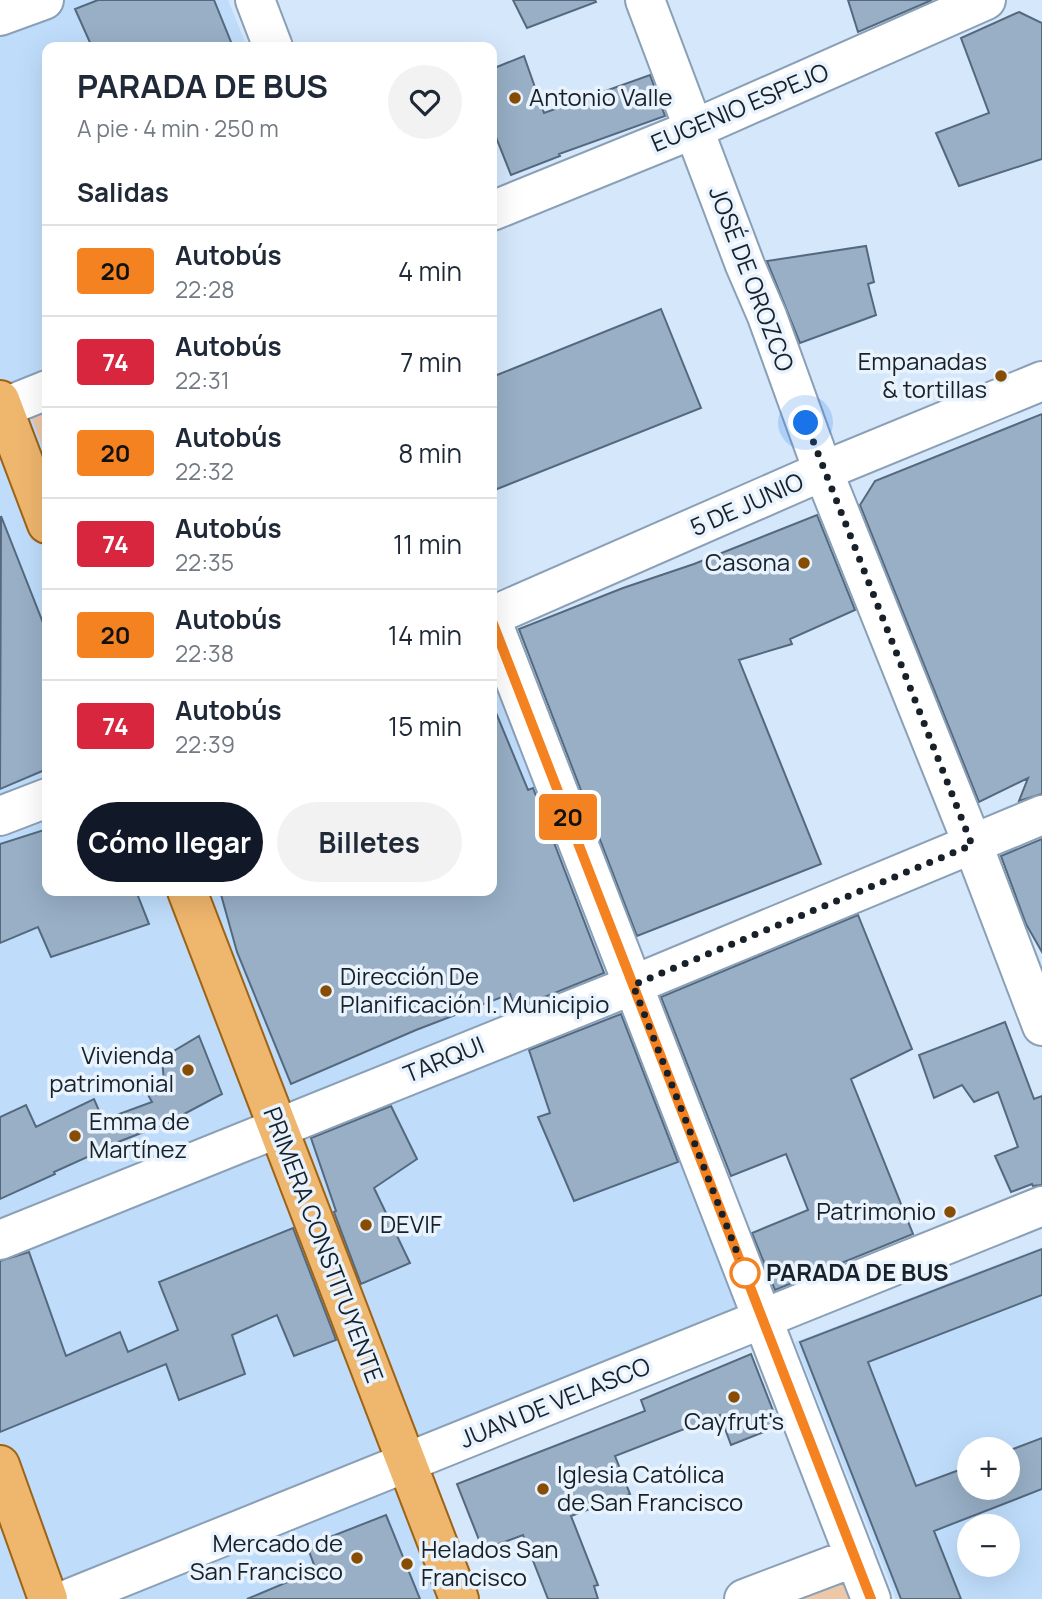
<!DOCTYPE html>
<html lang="es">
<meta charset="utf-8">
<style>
:root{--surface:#fff;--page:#f2f2f3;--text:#1f2937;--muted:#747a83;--line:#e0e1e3;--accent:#111827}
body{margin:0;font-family:Manrope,sans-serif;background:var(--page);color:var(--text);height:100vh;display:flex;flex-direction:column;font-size:26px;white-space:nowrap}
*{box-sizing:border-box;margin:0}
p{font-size:23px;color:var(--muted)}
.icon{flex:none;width:38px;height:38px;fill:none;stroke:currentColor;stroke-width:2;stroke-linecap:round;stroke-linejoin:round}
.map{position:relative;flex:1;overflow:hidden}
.sheet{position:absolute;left:42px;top:42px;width:455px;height:854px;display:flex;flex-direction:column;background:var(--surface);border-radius:14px;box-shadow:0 7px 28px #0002}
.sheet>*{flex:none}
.badge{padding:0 14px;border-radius:5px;font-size:24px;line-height:46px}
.buttons{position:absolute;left:957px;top:1437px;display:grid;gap:14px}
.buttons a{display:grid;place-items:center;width:63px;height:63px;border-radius:50%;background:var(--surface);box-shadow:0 7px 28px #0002;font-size:35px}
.you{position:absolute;width:35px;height:35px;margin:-18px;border:5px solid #fff;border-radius:50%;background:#1a73e8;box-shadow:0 0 0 10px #1a73e833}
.map>.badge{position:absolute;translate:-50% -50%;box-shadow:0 0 0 4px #fff}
h2{padding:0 35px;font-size:26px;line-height:63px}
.round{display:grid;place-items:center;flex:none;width:74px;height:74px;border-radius:37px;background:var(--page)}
.headline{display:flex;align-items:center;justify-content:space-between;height:119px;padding:0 35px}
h1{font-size:33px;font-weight:700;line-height:52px}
.primary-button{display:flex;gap:14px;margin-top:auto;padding:14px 35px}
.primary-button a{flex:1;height:80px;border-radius:42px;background:var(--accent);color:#fff;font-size:28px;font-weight:700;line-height:80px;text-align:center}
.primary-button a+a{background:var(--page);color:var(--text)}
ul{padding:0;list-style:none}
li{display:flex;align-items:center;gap:21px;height:91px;padding:0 35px;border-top:2px solid var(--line)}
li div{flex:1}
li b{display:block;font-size:26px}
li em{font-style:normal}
li .badge{min-width:77px;font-weight:700;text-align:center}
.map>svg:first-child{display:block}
.built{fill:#bfddfb;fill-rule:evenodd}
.green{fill:#edc8a8}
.building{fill:#98afc6;stroke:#54697e;stroke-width:2}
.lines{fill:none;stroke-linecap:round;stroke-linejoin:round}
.minor-casing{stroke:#8aa0b7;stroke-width:42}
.major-casing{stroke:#9d6316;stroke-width:42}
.minor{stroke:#fff;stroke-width:38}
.major{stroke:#efb66d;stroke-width:38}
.line-casing{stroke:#fff;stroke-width:16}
.line{stroke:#f58220;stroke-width:10}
.walk{stroke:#18212a;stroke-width:7;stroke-dasharray:0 12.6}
.poi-dot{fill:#884d05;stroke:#e9f3fd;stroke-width:2.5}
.stop-dot{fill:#fff;stroke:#f58220;stroke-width:3.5}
.labels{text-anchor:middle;stroke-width:7;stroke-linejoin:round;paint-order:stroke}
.poi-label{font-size:24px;fill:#18212a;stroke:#e9f3fd;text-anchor:start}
.street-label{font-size:24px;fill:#18212a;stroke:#e9f3fd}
.stop-label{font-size:24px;font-weight:bold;fill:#18212a;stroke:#e9f3fd;text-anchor:start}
</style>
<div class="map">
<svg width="1042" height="1599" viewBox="0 0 1042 1599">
<rect width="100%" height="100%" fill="#d4e7fb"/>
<!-- built -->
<path class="built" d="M0 0H228L247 47H47V891H492V673L742 1312 34 1599H0Z
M1042 1247V1599H896L795 1342ZM970 1449H1008V1488H970ZM970 1526H1008V1564H970Z
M399 1480 447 1599H98Z"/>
<!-- green -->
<path class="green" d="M47 410V459L31 416Z
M845 1579 853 1599H794Z"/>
<!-- building -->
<path class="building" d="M98 0H214L233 47H92L75 9Z
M513 0H595L596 2 527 28Z
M848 0H932L858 32Z
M1019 12 1042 23V159L959 186 936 133 989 113 961 38Z
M524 56 544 113 650 75 665 116 559 154 560 156 511 175 492 127V69Z
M866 246 874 282 868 284 876 315 800 343 767 261Z
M661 309 701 408 492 491V377Z
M1042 414V794L1019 801 1028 778 979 802 860 505 875 481Z
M817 515 855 610 790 639 792 644 739 660 821 864 637 936 519 629 623 588 694 564Z
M1 516 47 633V769L0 789Z
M492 703 528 790 533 788 604 973 515 1009 510 994 416 1030 291 1084 237 952 220 891H492Z
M47 829V891H136L149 924 51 957 38 927 0 943V844Z
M1042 839V952L1026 924 1001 856Z
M858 915 912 1049 851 1079 913 1234 775 1290 752 1233 808 1210 786 1154 731 1176 661 997Z
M621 1014 678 1162 574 1201 538 1117 550 1113 529 1050Z
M1005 1022 1034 1099 1042 1096V1185L1033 1186 1032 1184 1011 1192 995 1156 1018 1147 998 1092 974 1102 962 1085 934 1098 919 1055Z
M199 1036 222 1094 167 1123 113 1144 114 1145 54 1172 55 1174 0 1199V1117L26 1105 36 1127 94 1099 103 1120 152 1102 147 1093 164 1082 162 1058Z
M391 1106 417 1159 374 1188 410 1263 361 1284 334 1212 336 1211 311 1138Z
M293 1228 336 1340 294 1356 277 1315 232 1335 245 1374 179 1400 166 1364 0 1432V1261L29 1252 66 1356 120 1332 128 1352 178 1330 159 1282Z
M1042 1249V1295L868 1362 916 1486 970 1466V1488H1008V1451L1042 1438V1489L934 1531 961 1599H901L800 1342Z
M751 1354 779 1426 731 1445 720 1415 615 1456 630 1494 571 1516 598 1585 594 1586 598 1599H548L523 1535 483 1550 457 1484 645 1411 641 1400Z
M386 1515 420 1599H247L316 1570 307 1546Z"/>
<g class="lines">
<!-- minor casing -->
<g class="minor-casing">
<path id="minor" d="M255 0 273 47
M645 0 745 265 767 316 823 471 973 845 1042 1026
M0 16 44 0
M492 211 694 129 986 0
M0 409 47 390
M492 616 823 471 1042 381
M492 621 871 1599
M0 816 47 798
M0 1240 633 985 1042 815
M68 1599 1042 1206
M744 1599 855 1557"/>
</g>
<!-- major casing -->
<g class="major-casing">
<path id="major" d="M0 400 47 524
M187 891 459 1599
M0 1465 48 1599"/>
</g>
<!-- minor -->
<use href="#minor" class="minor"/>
<!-- major -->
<use href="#major" class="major"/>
</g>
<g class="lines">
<!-- line casing -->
<g class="line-casing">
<path id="line" d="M492 621 871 1599"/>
</g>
<!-- line -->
<use href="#line" class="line"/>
<!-- walk -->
<path class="walk" d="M745 1273 633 985 972 845 806 423"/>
</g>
<!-- markers -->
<g class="poi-dot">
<circle cx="515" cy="98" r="7"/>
<circle cx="1001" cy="376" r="7"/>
<circle cx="804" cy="563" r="7"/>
<circle cx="326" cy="991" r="7"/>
<circle cx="188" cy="1070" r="7"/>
<circle cx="75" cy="1136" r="7"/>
<circle cx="950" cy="1212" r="7"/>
<circle cx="366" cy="1225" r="7"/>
<circle cx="734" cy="1397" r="7"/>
<circle cx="543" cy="1489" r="7"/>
<circle cx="357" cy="1558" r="7"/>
<circle cx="407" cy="1564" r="7"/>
</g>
<circle class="stop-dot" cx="745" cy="1273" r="14"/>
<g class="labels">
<!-- poi labels -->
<g class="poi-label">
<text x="529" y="106">Antonio Valle</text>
<text x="987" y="370" text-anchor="end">Empanadas<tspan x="987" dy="28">&amp; tortillas</tspan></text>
<text x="790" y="571" text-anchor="end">Casona</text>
<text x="340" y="985">Dirección De<tspan x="340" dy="28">Planificación I. Municipio</tspan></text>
<text x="174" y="1064" text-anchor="end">Vivienda<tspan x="174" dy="28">patrimonial</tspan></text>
<text x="89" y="1130">Emma de<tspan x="89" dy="28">Martínez</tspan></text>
<text x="936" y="1220" text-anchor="end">Patrimonio</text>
<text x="380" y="1233">DEVIF</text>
<text x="734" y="1430" text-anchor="middle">Cayfrut's</text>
<text x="557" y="1483">Iglesia Católica<tspan x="557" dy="28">de San Francisco</tspan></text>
<text x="343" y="1552" text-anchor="end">Mercado de<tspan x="343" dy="28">San Francisco</tspan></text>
<text x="421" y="1558">Helados San<tspan x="421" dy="28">Francisco</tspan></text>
</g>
<!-- street labels -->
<g class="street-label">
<text transform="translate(740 108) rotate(-23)" y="8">EUGENIO ESPEJO</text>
<text transform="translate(751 279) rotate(69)" y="8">JOSÉ DE OROZCO</text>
<text transform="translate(747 505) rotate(-24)" y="8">5 DE JUNIO</text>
<text transform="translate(444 1060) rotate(-22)" y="8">TARQUI</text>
<text transform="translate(323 1245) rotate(69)" y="8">PRIMERA CONSTITUYENTE</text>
<text transform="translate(555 1403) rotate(-22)" y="8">JUAN DE VELASCO</text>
</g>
<!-- stop labels -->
<g class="stop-label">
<text x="766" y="1281">PARADA DE BUS</text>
</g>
</g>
</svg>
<div class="buttons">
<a>+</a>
<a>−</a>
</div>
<div class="you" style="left:806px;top:423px"></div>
<b class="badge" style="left:568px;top:817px;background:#f58220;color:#111">20</b>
<section class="sheet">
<div class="headline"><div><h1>PARADA DE BUS</h1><p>A pie · 4 min · 250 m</p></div><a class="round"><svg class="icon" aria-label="heart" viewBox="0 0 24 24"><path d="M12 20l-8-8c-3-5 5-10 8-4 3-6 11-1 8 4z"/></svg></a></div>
<h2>Salidas</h2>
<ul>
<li><span class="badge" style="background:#f58220;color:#111">20</span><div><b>Autobús</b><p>22:28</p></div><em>4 min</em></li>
<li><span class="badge" style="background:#d7263d;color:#fff">74</span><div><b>Autobús</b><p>22:31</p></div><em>7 min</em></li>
<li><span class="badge" style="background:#f58220;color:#111">20</span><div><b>Autobús</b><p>22:32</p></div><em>8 min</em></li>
<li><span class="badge" style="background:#d7263d;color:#fff">74</span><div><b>Autobús</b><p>22:35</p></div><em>11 min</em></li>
<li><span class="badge" style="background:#f58220;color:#111">20</span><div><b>Autobús</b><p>22:38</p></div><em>14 min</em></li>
<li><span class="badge" style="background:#d7263d;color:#fff">74</span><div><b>Autobús</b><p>22:39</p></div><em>15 min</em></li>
</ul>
<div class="primary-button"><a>Cómo llegar</a><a>Billetes</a></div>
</section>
</div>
